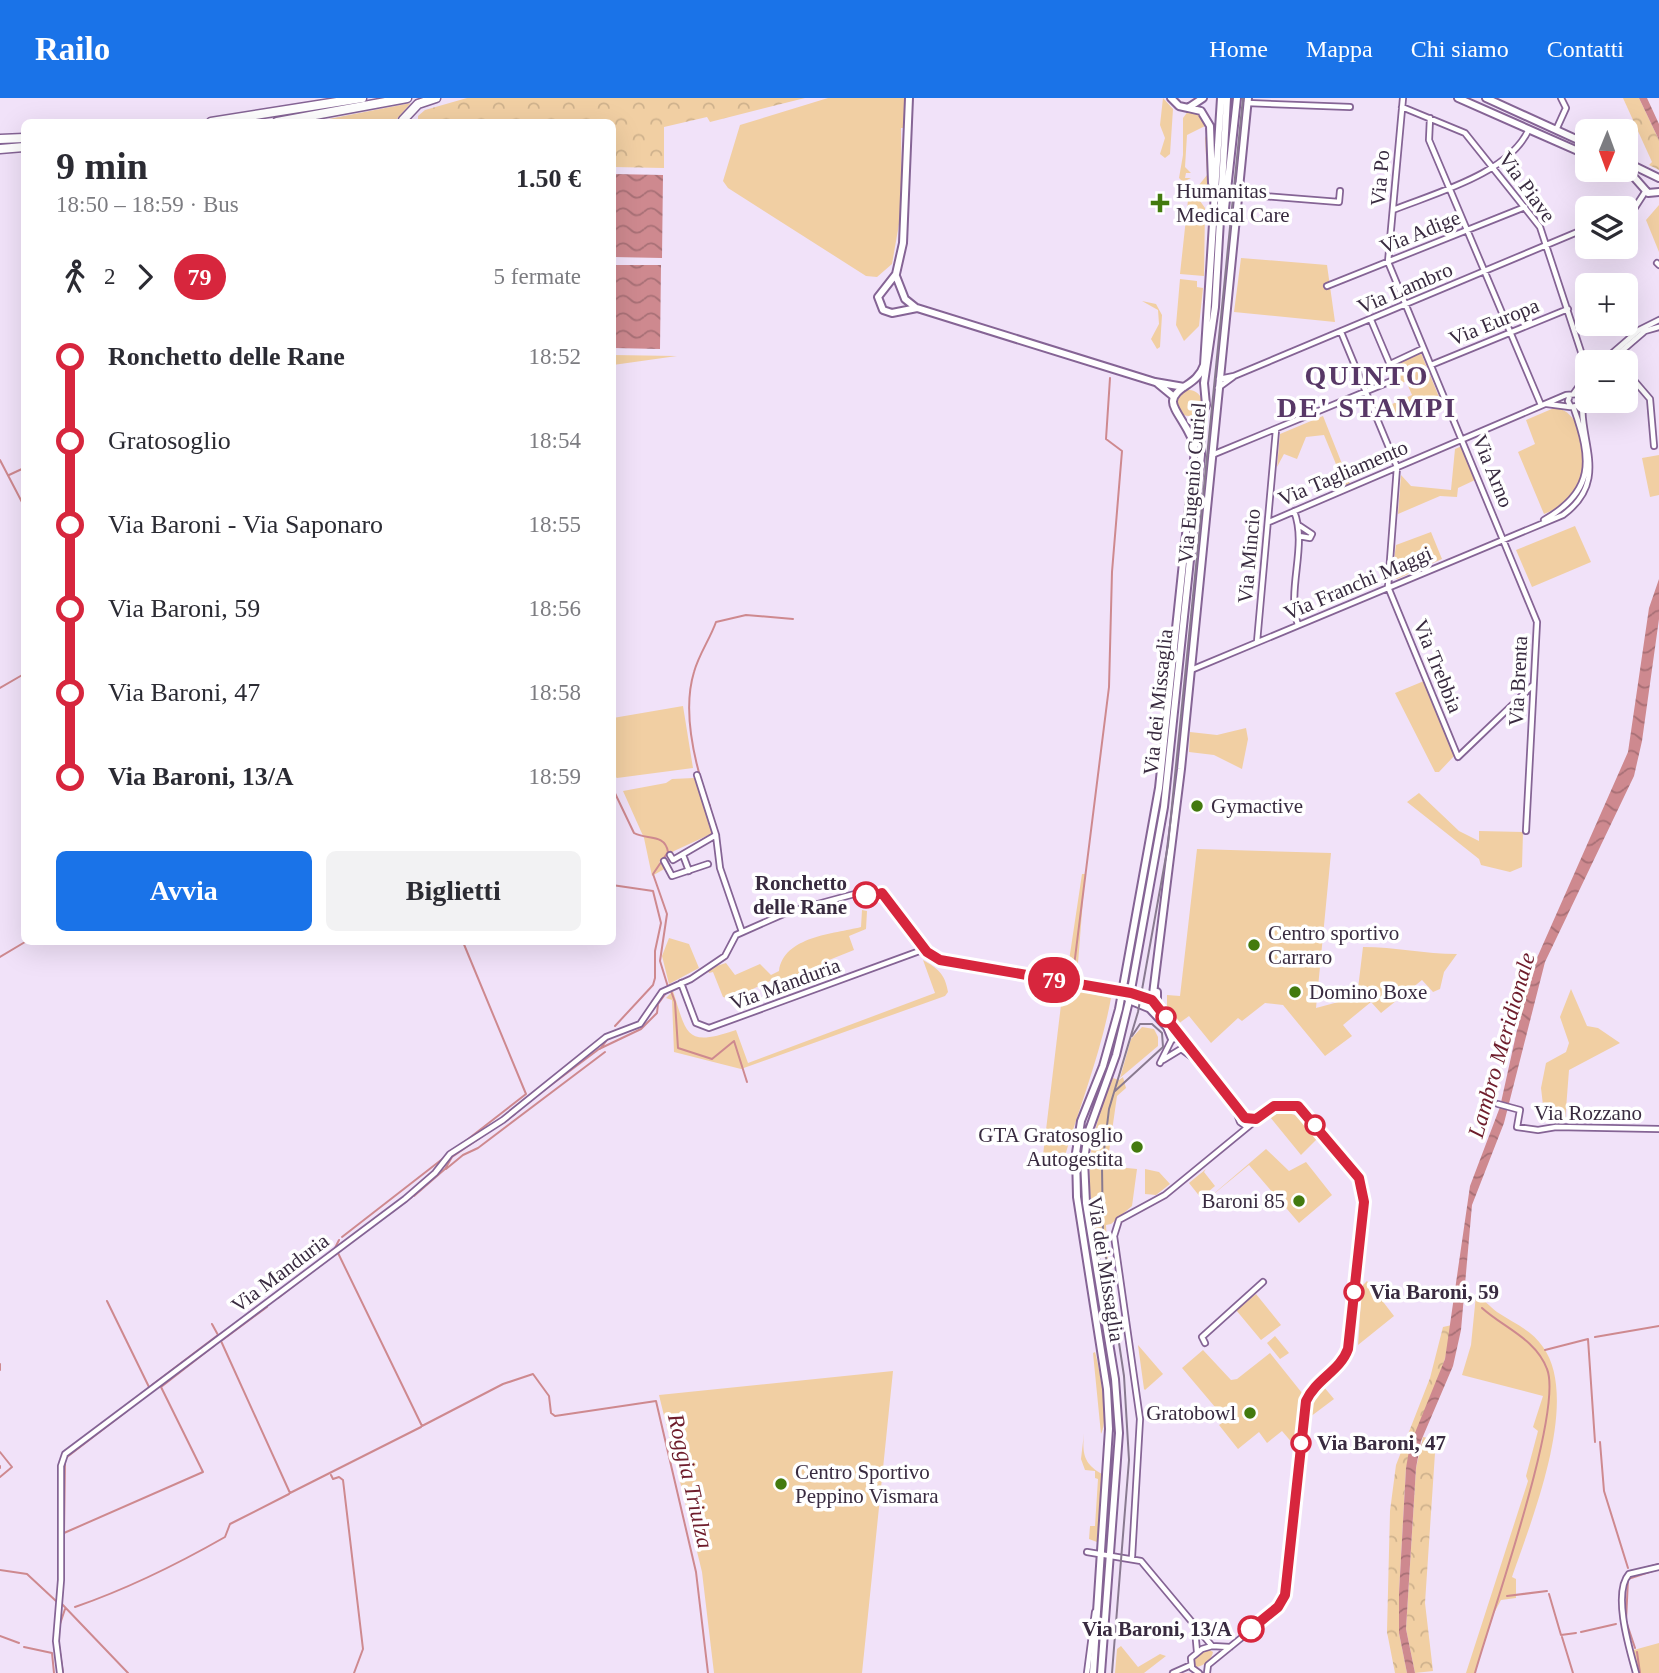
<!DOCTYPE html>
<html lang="it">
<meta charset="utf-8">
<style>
:root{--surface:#fff;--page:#f2f2f3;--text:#2b2b33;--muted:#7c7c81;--accent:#1a73e8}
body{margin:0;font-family:Georgia,serif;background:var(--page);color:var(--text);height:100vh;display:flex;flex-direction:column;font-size:26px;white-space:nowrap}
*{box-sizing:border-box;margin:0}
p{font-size:23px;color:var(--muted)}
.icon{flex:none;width:38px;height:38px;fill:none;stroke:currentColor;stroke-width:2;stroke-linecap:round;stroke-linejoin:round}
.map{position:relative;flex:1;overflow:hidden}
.details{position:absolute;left:21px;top:21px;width:595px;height:826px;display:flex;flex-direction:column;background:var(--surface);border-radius:10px;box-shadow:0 7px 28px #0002}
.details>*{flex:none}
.badge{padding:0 14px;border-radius:23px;font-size:24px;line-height:46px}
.needle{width:46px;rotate:181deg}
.buttons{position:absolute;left:1575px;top:21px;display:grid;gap:14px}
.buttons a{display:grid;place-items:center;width:63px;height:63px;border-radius:10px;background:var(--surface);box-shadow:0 7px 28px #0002;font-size:35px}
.map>.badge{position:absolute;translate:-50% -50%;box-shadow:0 0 0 4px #fff}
.legs{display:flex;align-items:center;gap:10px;height:77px;padding:0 35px;font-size:23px}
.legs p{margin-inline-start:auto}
.summary{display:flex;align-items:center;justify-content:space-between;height:119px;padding:0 35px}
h1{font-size:38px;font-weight:700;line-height:52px}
.cta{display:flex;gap:14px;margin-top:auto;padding:14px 35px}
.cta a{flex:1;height:80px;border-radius:10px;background:var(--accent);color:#fff;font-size:28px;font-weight:700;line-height:80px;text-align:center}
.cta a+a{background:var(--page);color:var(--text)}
ul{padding:0 35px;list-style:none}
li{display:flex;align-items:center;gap:24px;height:84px;font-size:26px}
li i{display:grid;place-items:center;width:10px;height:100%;margin:0 9px;background:currentColor}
li i::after{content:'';width:18px;height:18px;margin:-9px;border:5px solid;border-radius:50%;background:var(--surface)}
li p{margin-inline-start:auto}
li:first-child i{background:linear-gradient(#0000 50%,currentColor 0)}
li:last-child i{background:linear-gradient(currentColor 50%,#0000 0)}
header{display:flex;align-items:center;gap:42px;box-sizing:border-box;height:98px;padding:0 35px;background:var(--accent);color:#fff}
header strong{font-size:33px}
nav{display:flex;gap:38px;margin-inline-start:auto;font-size:24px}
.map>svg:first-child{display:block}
.green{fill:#f1cfa3}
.forest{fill:url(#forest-crowns)}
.water{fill:url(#water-waves)}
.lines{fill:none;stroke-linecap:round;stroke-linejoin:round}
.stream{stroke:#ce898f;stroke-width:2}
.street-casing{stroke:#856495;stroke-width:8}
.secondary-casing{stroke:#856495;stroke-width:10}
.highway-casing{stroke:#856495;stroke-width:11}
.street{stroke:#fff;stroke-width:4.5}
.secondary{stroke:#fff;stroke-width:6}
.highway{stroke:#fff;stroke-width:8}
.tram{stroke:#897a90;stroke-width:2}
.line-1-casing{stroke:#fff;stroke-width:16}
.line-1{stroke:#d7263d;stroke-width:10}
.poi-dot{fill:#437a0e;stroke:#fff;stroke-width:2.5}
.stop-1-dot{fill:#fff;stroke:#d7263d;stroke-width:3.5}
.labels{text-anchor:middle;stroke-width:7;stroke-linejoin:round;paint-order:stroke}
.street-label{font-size:21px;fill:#392b40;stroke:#fff}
.poi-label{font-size:21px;fill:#392b40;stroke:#fff;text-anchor:start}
.stop-label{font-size:21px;font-weight:bold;fill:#392b40;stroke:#fff;text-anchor:end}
.water-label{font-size:23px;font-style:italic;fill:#6e1c2b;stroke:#fff}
.district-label{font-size:28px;font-weight:bold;letter-spacing:2px;fill:#583867;stroke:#fff}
</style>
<header>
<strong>Railo</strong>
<nav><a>Home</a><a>Mappa</a><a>Chi siamo</a><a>Contatti</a></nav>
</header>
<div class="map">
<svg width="1659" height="1575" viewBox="0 0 1659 1575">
<defs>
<pattern id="forest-crowns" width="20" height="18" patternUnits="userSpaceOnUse" patternTransform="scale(1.75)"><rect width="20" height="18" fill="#f1cfa3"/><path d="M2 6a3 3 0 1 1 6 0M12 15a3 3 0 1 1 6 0" fill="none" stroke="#cfb28d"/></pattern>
<pattern id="water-waves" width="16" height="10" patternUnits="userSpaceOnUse" patternTransform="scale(1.75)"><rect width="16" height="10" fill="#ce898f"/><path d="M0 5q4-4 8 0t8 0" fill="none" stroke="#a87076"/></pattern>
</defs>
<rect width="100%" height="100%" fill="#f1e2f9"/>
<!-- green -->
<path class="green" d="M828 0H906L905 30H901L902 109 892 166 877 179 866 178 728 90 723 83 740 27Z
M1163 0 1173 11 1170 56 1165 60 1160 56 1165 40 1160 27Z
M411 5 395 23 313 24Z
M1189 12 1198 14 1207 27 1187 37 1185 69 1191 75H1186L1185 80H1191L1183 84 1179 80 1183 57V20Z
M1208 34 1210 104 1199 87 1207 77 1205 40Z
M1188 102 1200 103 1205 110 1204 178 1180 176Z
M1659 107V154L1646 122Z
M1241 160 1327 167 1335 224 1234 214Z
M1180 181 1197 183V189L1203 190 1199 228 1184 243 1176 227Z
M1142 203 1156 206 1162 217 1160 249 1157 251 1151 241 1159 226 1158 212Z
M1421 255 1439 299 1394 318 1390 307 1412 297 1406 283 1402 285 1394 266Z
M613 257 677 258 613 267Z
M1176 305a13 13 0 1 1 26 0a13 13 0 1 1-26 0Z
M1554 310C1586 311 1589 372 1575 394 1568 405 1556 411 1544 416L1518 354 1535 346 1526 322Z
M1323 318 1350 386 1345 388 1324 337 1306 339 1297 361 1284 356 1277 369 1280 336Z
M1462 348 1475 382 1458 390 1457 399 1440 398 1398 416 1401 377 1411 388 1451 392 1455 351Z
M1659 357V397L1650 399 1642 360Z
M1575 428 1591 464 1532 489 1516 452Z
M1431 434 1442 461 1397 481 1392 478 1396 447Z
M1424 583 1455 657 1439 674H1435L1395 595Z
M683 608 693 670 617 680 613 677V620Z
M1246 630 1248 641 1242 671 1214 657 1189 654 1190 634 1217 637Z
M694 680 713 735 674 753 659 764 666 770 652 778 644 740 623 693 666 685 672 681Z
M1419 695 1459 733 1479 743V733L1523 734 1522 769 1510 774 1481 767 1479 761 1407 704Z
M1197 751 1331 755 1316 910 1357 899 1363 849C1395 849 1425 856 1457 856L1444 874 1440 891 1433 894 1422 882 1381 915 1371 904 1343 927 1352 938 1325 958 1283 907 1265 905 1242 923 1238 920 1211 945 1189 918 1178 926 1167 911V897L1180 898Z
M1082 776H1085L1077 878 1067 876Z
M862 812 867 813 866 831 849 838 854 852 824 864 830 880 777 899 770 883 731 901 723 899 713 874 709 875 707 871 726 865 735 877 760 866 771 877 779 873C784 838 834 836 861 829Z
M669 840 689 846 699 870 669 886 662 858Z
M923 862C937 870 945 875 948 894L945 898 741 971 674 954 672 902 666 900 673 893C687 938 686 949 736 932L748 965 935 895Z
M1063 890 1111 900C1101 955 1080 1007 1064 1061L1043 1057Z
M1571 891 1587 928 1598 930 1620 945 1569 972 1565 1024H1545L1541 990 1546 965 1566 954 1569 945 1560 919Z
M1142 929 1154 931 1158 939V948L1120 980 1131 941Z
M1123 979 1126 990 1117 998 1107 1068 1137 1071 1132 1108 1111 1126 1106 1127 1108 1161 1099 1157C1086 1080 1083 1054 1113 980L1119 982Z
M1282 1013 1298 1018 1317 1041 1301 1057 1270 1019Z
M1266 1051 1289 1073 1306 1064 1332 1097 1299 1125 1249 1067 1204 1104Z
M1145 1071 1159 1074 1170 1086 1156 1097 1145 1096Z
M1206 1071 1204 1074 1215 1088 1201 1100 1189 1085Z
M1367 1183 1394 1218 1358 1247 1362 1188Z
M1256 1196 1281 1227 1261 1242 1236 1212Z
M1476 1197C1485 1202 1489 1208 1497 1214 1513 1225 1532 1232 1543 1249 1581 1302 1531 1423 1512 1479L1516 1481V1500L1501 1502 1494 1515 1475 1575H1466L1528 1383 1526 1378 1538 1333 1533 1329 1543 1298 1462 1277 1471 1247Z
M1275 1238 1289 1255 1280 1261 1267 1245Z
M1138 1247 1163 1276 1145 1292 1144 1291Z
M1203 1252 1231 1282 1237 1281 1270 1255 1302 1295 1294 1347 1282 1333 1267 1345 1259 1334 1238 1351 1219 1327 1226 1322 1182 1270Z
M1095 1254C1100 1272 1109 1321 1101 1336L1093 1255Z
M893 1273 862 1575H714L702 1474 659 1297Z
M1324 1289 1334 1301 1310 1319 1312 1306Z
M1084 1335C1082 1356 1084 1366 1102 1376L1097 1444 1089 1441 1090 1428H1095L1098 1381 1095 1380V1373L1085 1372 1081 1361Z
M1659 1545V1575H1636L1630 1553Z
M1121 1548 1138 1569 1160 1556 1166 1558 1144 1575H1115L1117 1551Z
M1208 1551 1213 1554C1212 1562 1202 1570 1193 1569L1194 1560Z"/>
<!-- forest -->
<path class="forest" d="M467 0H805L710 24 707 19 664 29V70L613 69 612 24H418V18L425 12Z
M1623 0H1639L1659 42V72L1649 67 1652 64Z
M1452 1227 1445 1261 1406 1370 1399 1495V1535L1407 1575H1395L1387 1534 1390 1413 1396 1367 1430 1280 1443 1229Z
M1423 1339 1432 1341 1430 1353 1435 1355 1425 1505 1433 1573 1415 1575 1406 1531 1416 1370Z"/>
<!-- water -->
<path class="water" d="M1639 0H1647L1659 26V42Z
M613 76 663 77 662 160 613 159Z
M613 167H661L660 251 613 250Z
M1659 481V521L1642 643 1634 678 1545 864 1504 1025 1472 1107 1461 1232 1453 1268 1421 1343 1416 1370 1406 1531 1415 1575H1407L1399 1535V1495L1406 1370 1410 1347 1445 1261 1470 1088 1500 1009 1529 878 1628 654 1649 510Z"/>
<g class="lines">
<!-- stream -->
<path class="stream" d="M0 362 24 408
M9 377 24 370
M0 590 24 576
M612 689 634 735C646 742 665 735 668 754L653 776 667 816 660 863 668 889
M704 692C693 657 683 610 694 574 699 556 710 541 716 524L746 517 793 521
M709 706 710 708
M612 787 653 793 661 825 655 853V880L653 887 615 928
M0 859 25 844
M1073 876 1109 589 1112 474 1122 353 1106 341 1110 280
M671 893 675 904 678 950 712 961 734 943 747 984
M600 951 607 942
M527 1005 599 951 641 931 657 915 658 906 666 895
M446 1071 463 1057 478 1050 605 954
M414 1098 445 1071 452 1059 515 1016
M388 1117 412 1099
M342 1139 526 996 463 844
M335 1150 339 1142
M338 1155 422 1328 503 1286 533 1276 549 1298 551 1315 555 1318 656 1303 696 1474 708 1575
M278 1200 369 1130
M107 1203 149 1289
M267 1209 221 1243 290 1395 421 1329
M1595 1239 1659 1228
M1545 1252 1588 1241 1595 1344
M0 1266V1272
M152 1287 218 1237 212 1226
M1600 1344 1604 1393 1628 1470
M0 1354 12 1369 0 1379
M67 1359 127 1313
M65 1364 64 1435 203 1374 161 1289 215 1247
M0 1368V1370
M331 1377 333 1381 339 1379 343 1382 363 1551 354 1575
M0 1472 27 1476 56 1503
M1629 1474 1659 1466
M1549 1496 1561 1537 1576 1535
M1507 1498 1547 1493
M61 1505 128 1575
M75 1509C127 1491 176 1467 225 1439L230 1426 289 1396
M59 1529 65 1511
M1581 1534 1616 1526
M0 1538 19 1545
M1562 1539 1573 1575
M58 1541 63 1575
M24 1549 52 1555 54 1575
M1635 1550 1626 1523 1628 1481 1659 1471
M1637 1554 1640 1575
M1475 1575C1490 1521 1564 1313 1547 1271 1536 1241 1504 1230 1482 1210"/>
<!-- street casing -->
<g class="street-casing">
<path id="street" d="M1403 0 1388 164 1537 524 1526 733
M1247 5 1350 9
M1402 9 1465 35 1540 129 1587 272
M1430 20 1429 42 1541 307
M1556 32 1566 10 1561 0
M1238 96 1339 104 1340 93
M1393 112C1435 95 1509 76 1529 31
M1626 114 1634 111 1645 94
M1657 165 1659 167
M1327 188 1525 109
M1341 234 1397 369 1388 489 1458 659 1533 587
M1602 264 1639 232 1659 222
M1609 264 1645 233 1659 229
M1390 266 1422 251
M1431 267 1568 211
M1626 273 1650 301 1654 348
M1219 281 1234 278 1587 130
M1218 290 1233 279
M1574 295 1587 277
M1570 297 1568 303 1571 309 1582 307
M1547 306 1570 309
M1212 357 1396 281 1371 222
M1294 413C1308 449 1286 490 1298 527
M1544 422C1595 393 1592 362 1574 311
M1269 424 1566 297 1578 296 1582 300
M1299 438 1310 440 1312 436 1300 428
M1257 544 1276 332
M1191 572 1563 417C1617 377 1568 333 1587 286
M697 677 716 737 720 770 742 834
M670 757 673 762 716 737
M683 757 689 773
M664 763 672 778 708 766
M681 885 696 925 709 930 925 851
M1122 895 1129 903 1151 912
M1163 962 1181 951 1199 964
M1160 965 1172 941 1181 939 1236 1012 1245 1020 1256 1021
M1498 1006 1520 1012 1517 1029 1538 1032 1556 1029 1659 1031
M1236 1013 1240 1024 1247 1029
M1205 1245 1202 1239 1263 1184
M1087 1454 1141 1463 1212 1548 1230 1549
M1132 1459 1140 1321 1114 1138 1119 1122 1165 1097 1271 1010 1296 1007 1359 1080 1363 1092 1349 1246C1343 1272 1316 1280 1306 1303L1283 1502 1267 1519 1208 1567 1207 1575
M1195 1531 1197 1554
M60 1575 56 1543 61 1482V1368L65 1356 405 1101 435 1075 450 1056 503 1022 606 939 640 926 662 894 691 881 725 858 736 837 788 814 873 791C901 799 911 849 940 862L1137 896 1152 902
M1087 1575 1095 1514
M1173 1575 1191 1567
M1199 1575 1192 1570 1191 1560 1202 1551 1212 1548
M1636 1575C1630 1553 1612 1495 1629 1476L1659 1469"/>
</g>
<!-- secondary casing -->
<g class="secondary-casing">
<path id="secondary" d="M909 0 903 145 896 176 878 199 883 212 892 215 917 210 1155 284 1184 289
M1171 0 1179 8 1188 10 1203 0
M1458 0 1587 57
M1486 0 1587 46
M1188 10 1201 13 1210 28 1212 85
M1626 64 1659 80
M1619 72 1633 78 1648 95 1659 94
M1224 120 1237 0
M896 178 905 201 915 209
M1157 285 1174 299
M1157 894V908L1178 938
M1172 941 1167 929 1151 912 1181 671 1248 0
M1093 1575 1109 1331 1107 1291 1077 1099 1076 1055 1081 1023 1103 968 1119 911 1159 690 1195 352C1193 333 1172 313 1173 303 1175 288 1197 288 1204 267L1221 0
M1101 1575 1119 1335 1115 1281 1086 1105 1084 1062 1088 1035 1116 957 1129 903 1164 709 1201 357 1200 321 1206 307 1204 285 1215 209 1227 0"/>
</g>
<!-- highway casing -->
<g class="highway-casing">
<path id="highway" d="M403 22 418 6 436 0
M211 24 362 0
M277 24 407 0
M0 41 24 40
M0 51 24 49"/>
</g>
<!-- street -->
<use href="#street" class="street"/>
<!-- secondary -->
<use href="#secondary" class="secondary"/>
<!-- highway -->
<use href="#highway" class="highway"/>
<!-- tram -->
<path class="tram" d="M1115 993 1163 949 1162 935 1152 926H1140L1132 938
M1112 1575 1129 1362 1124 1278 1103 1139 1102 1069 1109 1011 1138 914 1168 747 1243 0"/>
</g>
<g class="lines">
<!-- line-1 casing -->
<g class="line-1-casing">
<path id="line-1" d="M866 797 870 799 882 795 927 854 940 862 1131 895 1152 902 1245 1020 1256 1021 1274 1008H1298L1359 1080 1364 1104 1348 1251C1340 1273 1316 1281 1306 1303L1285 1497 1278 1509 1251 1531"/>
</g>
<!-- line-1 -->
<use href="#line-1" class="line-1"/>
</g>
<!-- markers -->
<g class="poi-dot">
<path d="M1156.5 94.5h7v7h7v7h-7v7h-7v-7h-7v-7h7z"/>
<circle cx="1197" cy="708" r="7"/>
<circle cx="1254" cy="847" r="7"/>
<circle cx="1295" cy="894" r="7"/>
<circle cx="1137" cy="1049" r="7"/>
<circle cx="1299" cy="1103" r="7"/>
<circle cx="1250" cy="1315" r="7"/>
<circle cx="781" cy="1386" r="7"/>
</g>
<g class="stop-1-dot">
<circle cx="866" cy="797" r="12"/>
<circle cx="1166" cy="919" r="9"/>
<circle cx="1315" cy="1027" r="9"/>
<circle cx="1354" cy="1194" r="9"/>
<circle cx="1301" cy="1345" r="9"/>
<circle cx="1251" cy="1531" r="12"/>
</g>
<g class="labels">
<!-- street labels -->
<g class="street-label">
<text transform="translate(1380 80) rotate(-85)" y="7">Via Po</text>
<text transform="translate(1527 89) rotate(54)" y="7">Via Piave</text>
<text transform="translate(1420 134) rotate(-22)" y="7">Via Adige</text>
<text transform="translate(1405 190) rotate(-23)" y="7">Via Lambro</text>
<text transform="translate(1494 224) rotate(-22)" y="7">Via Europa</text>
<text transform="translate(1493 373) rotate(68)" y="7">Via Arno</text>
<text transform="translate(1343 375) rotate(-23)" y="7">Via Tagliamento</text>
<text transform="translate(1192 385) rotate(-85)" y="7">Via Eugenio Curiel</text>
<text transform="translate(1249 458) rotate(-85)" y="7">Via Mincio</text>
<text transform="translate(1358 485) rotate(-23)" y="7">Via Franchi Maggi</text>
<text transform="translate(1438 568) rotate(68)" y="7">Via Trebbia</text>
<text transform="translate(1518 583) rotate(-87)" y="7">Via Brenta</text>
<text transform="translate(1158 604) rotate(-84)" y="7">Via dei Missaglia</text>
<text transform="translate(785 886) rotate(-20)" y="7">Via Manduria</text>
<text x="1588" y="1022">Via Rozzano</text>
<text transform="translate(1106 1171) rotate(81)" y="7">Via dei Missaglia</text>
<text transform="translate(280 1175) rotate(-37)" y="7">Via Manduria</text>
</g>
<!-- poi labels -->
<g class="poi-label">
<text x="1176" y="100">Humanitas<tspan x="1176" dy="24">Medical Care</tspan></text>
<text x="1211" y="715">Gymactive</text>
<text x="1268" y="842">Centro sportivo<tspan x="1268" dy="24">Carraro</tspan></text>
<text x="1309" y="901">Domino Boxe</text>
<text x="1123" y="1044" text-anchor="end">GTA Gratosoglio<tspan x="1123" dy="24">Autogestita</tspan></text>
<text x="1285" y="1110" text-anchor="end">Baroni 85</text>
<text x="1236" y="1322" text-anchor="end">Gratobowl</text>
<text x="795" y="1381">Centro Sportivo<tspan x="795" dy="24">Peppino Vismara</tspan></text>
</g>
<!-- stop labels -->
<g class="stop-label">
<text x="847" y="792">Ronchetto<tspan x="847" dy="24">delle Rane</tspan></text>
<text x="1370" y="1201" text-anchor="start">Via Baroni, 59</text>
<text x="1317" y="1352" text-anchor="start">Via Baroni, 47</text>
<text x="1232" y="1538">Via Baroni, 13/A</text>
</g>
<!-- water labels -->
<g class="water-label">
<text transform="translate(1501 947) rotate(-74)" y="8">Lambro Meridionale</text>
<text transform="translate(691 1383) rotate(77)" y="8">Roggia Triulza</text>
</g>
<!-- district labels -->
<g class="district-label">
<text x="1367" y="287">QUINTO<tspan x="1367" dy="32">DE' STAMPI</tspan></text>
</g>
</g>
</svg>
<div class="buttons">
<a><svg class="needle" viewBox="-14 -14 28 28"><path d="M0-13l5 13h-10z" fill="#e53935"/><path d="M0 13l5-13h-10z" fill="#7c7c81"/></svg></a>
<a><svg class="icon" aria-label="layers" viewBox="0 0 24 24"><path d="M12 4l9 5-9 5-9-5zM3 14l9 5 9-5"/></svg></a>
<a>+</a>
<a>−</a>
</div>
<b class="badge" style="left:1054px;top:882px;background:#d7263d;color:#fff">79</b>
<section class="details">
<div class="summary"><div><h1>9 min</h1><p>18:50 – 18:59 · Bus</p></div><b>1.50 €</b></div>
<div class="legs"><svg class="icon" aria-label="walk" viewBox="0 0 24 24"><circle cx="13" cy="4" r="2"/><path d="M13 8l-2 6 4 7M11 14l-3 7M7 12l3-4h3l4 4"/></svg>2<svg class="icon" aria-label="forward" viewBox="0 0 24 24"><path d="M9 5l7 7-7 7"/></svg><b class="badge" style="background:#d7263d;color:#fff">79</b><p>5 fermate</p></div>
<ul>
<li><i style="color:#d7263d"></i><b>Ronchetto delle Rane</b><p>18:52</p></li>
<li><i style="color:#d7263d"></i><span>Gratosoglio</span><p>18:54</p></li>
<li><i style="color:#d7263d"></i><span>Via Baroni - Via Saponaro</span><p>18:55</p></li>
<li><i style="color:#d7263d"></i><span>Via Baroni, 59</span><p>18:56</p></li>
<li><i style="color:#d7263d"></i><span>Via Baroni, 47</span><p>18:58</p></li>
<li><i style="color:#d7263d"></i><b>Via Baroni, 13/A</b><p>18:59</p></li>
</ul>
<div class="cta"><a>Avvia</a><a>Biglietti</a></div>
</section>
</div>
